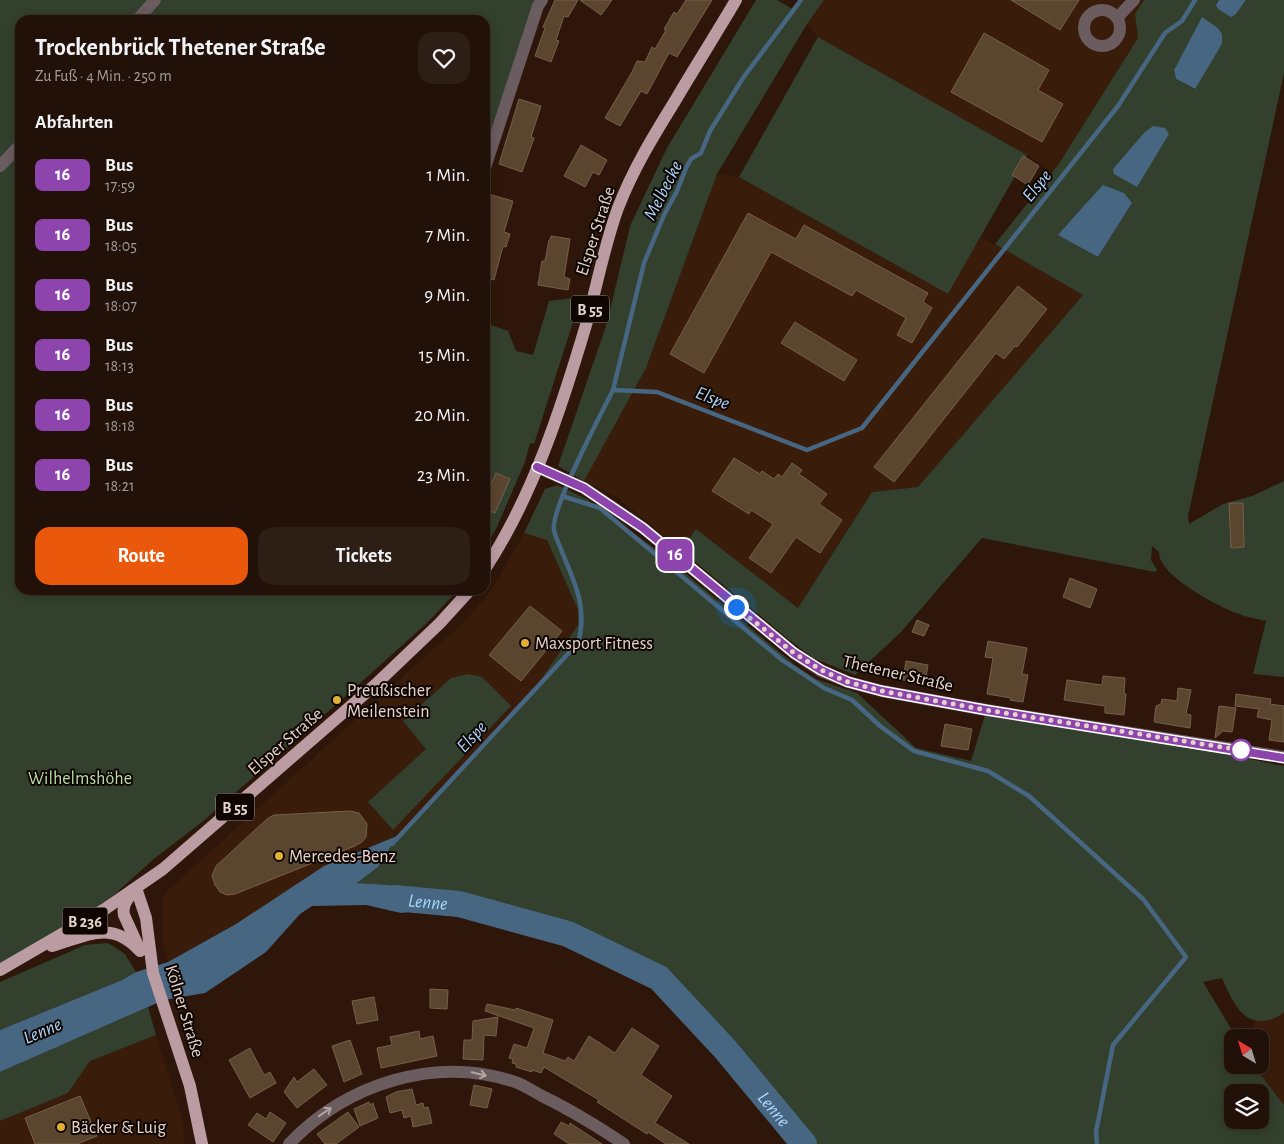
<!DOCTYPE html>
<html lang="de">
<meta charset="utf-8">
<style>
:root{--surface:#221108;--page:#2e1f16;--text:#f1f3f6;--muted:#a29d9c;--line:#3f3129;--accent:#ea580c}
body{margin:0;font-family:"Alegreya Sans",sans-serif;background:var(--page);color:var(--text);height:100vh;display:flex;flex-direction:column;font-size:19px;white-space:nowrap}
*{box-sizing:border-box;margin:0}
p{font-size:16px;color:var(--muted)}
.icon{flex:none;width:28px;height:28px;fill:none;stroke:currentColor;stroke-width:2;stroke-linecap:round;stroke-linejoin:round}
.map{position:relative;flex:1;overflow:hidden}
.drawer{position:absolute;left:15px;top:15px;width:475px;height:580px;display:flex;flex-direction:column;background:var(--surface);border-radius:15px;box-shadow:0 2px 12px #0003,0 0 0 1px var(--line)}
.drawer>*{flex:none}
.badge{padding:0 10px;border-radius:8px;font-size:18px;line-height:32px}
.needle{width:32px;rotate:322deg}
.tools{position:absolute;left:1224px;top:1029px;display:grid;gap:10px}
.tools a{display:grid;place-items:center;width:45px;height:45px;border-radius:10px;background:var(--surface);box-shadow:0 2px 12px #0003,0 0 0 1px var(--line);font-size:25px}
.you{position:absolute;width:25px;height:25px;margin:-12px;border:4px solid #fff;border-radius:50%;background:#1a73e8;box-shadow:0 0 0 8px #1a73e833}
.map>.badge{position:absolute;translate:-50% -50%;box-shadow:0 0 0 2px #fff}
h2{padding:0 20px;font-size:19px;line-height:45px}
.round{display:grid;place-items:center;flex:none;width:52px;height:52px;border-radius:15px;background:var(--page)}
.summary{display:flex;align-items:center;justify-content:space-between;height:85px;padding:0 20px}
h1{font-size:24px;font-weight:700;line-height:38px}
.cta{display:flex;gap:10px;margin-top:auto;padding:10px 20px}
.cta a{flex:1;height:58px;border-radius:15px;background:var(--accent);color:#fff;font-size:20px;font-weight:700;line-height:58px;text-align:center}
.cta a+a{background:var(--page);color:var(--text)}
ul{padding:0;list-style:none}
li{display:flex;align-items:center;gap:15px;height:60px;padding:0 20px}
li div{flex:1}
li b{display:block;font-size:19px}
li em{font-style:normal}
li .badge{min-width:55px;font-weight:700;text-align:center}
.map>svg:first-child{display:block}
.built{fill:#3a1c0b}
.green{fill:#32402d;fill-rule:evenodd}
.water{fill:#476681}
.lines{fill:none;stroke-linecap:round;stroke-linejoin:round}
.stream{stroke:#476681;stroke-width:4.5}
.river{stroke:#476681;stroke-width:26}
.building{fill:#5a452f;stroke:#756049}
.minor{stroke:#6b5c60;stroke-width:12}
.primary{stroke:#bb9ca3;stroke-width:12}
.oneway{stroke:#b4a3a0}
.line-casing{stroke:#fff;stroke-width:11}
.line{stroke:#8e44ad;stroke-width:8}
.walk{stroke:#e4d3cb;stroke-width:5;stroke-dasharray:0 9}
.poi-dot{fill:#dfb034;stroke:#0f0602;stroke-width:2}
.stop-dot{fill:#fff;stroke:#8e44ad;stroke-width:2.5}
.labels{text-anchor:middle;stroke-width:4;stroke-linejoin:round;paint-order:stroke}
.shield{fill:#0f0602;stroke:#a4968f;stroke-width:1}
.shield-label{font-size:16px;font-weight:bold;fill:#e4d3cb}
.street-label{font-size:18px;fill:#e4d3cb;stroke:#0f0602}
.poi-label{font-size:18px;fill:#e4d3cb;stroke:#0f0602;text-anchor:start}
.park-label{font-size:18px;fill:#b6dfa7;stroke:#0f0602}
.water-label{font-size:19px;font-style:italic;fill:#acd6fd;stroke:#0f0602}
</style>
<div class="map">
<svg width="1284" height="1144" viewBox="0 0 1284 1144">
<rect width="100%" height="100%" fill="#2e170a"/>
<!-- built -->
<path class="built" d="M824 0H1144L1135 14 1138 38 1053 172 1027 155 818 37 807 24Z
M717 174 739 177 948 294 980 238 995 244 1083 295 918 487 872 492 798 608 696 529 681 550 617 497 584 481 646 368Z
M524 533 547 540 578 610V625L536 687 471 760 397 836 324 866 241 921 168 962 163 943 162 905 165 893 441 642 457 630 484 599 500 576Z
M1284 1012V1105L1253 1065H1260V1038H1249L1255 1021 1277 1018Z
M156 1035 183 1121 184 1144H0V1121L68 1093 90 1061Z"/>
<!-- green -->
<path class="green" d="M0 0H535L485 150V20H20V590H458L428 622 347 695 202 822 155 858 97 910 0 966Z
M756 0H777L794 10 804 0H824L807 24 717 174 646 368 584 481 558 466 607 323 630 226 667 148Z
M1144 0H1219L1216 5 1236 14 1246 0H1284V73L1188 516 1189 524 1223 504 1252 496 1284 481V677L1253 674 1266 621C1257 619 1246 617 1236 613 1217 606 1158 575 1159 552L1152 546 1151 560 1157 570 1155 572 982 538 901 632 855 675 813 658 788 639 681 550 696 529 798 608 872 492 918 487 1083 295 995 244 1058 165 1138 38 1135 14ZM1202 18 1218 28 1222 35V44L1194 89 1176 79 1174 70ZM1103 186 1132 203 1098 257 1059 235 1080 210Z
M818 37 1027 155 948 294 739 177Z
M581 297 534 444 530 443 525 462 496 529 485 548V323L508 331 516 351 533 355 549 301Z
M557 485 587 499 661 553 795 665 816 679 857 693 916 748 971 761 985 715 1215 752 1284 766V1012C1277 1018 1272 1020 1263 1021 1240 1023 1230 995 1222 978L1203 982 1236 1037 1232 1038V1065H1253L1284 1105V1144H796L668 985 600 951 445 907 389 885 357 883 378 867 397 836 471 760 536 687 578 625V610L547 540 524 533 545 489ZM1232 1092H1260V1120H1232Z
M468 674 482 677 511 706 393 830 368 802 426 749 403 721 451 678Z
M108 943 125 954 136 972 122 980 0 1030V982L85 945Z
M148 1007 156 1035 90 1061 68 1093 0 1121V1072Z"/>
<!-- water -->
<path class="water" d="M1219 0H1246L1236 14 1231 17 1218 9 1216 5Z
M1202 17 1218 28 1222 34V44L1195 89 1176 79 1174 70Z
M1153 126 1165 128 1169 134 1137 187 1114 174 1113 169 1144 133Z
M1103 185 1124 193 1132 203 1098 257 1058 235 1080 210Z
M397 836 378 867 357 883 389 885 445 907 401 913 366 905 312 906 300 914 266 952 205 993 164 1000 0 1072V1030L122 980 136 972 168 962 236 924 324 866Z"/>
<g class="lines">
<!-- stream -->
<path class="stream" d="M613 390 644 263 664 215 677 191 686 168 691 159 701 153 710 131 743 78 801 0
M562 496 600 508 782 660 824 688 852 700 880 726 914 751 988 771 1029 796 1143 899 1186 957 1113 1045 1096 1132 1097 1144
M392 844 578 643C588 609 575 583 562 552 560 545 555 537 554 530 550 510 601 414 613 390L657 392 807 450 862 428 1118 106 1165 33 1182 21 1195 0"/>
<!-- river -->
<path class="river" id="s1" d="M394 898 459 904 568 934 659 978 725 1049 804 1144"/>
</g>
<!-- building -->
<path class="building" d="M555 0H578L568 17 564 16 556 40 559 41 551 62 535 56 545 28 543 27Z
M580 0H612L601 15Z
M686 0H712L677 57 669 53 647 94 641 91 620 126 605 118 632 72 637 61 645 62 652 47 655 49 666 30 664 29 674 12 677 14Z
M1011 0H1079L1060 30Z
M984 33 1049 70 1038 90 1063 104 1042 142 951 92Z
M519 99 541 106 531 137 534 138 522 172 499 164Z
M581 145 607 160 599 175 593 172 585 187 564 176Z
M1023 156 1039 166 1028 185 1012 175Z
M488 194 513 201 504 232 510 234 506 247 503 246 494 280 485 278V203Z
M748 213 796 239 804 225 928 293 923 302 932 308 912 343 897 335 906 318 856 290 852 296 771 252 704 373 670 354Z
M551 236 570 239 564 277 570 279 568 290 538 285 542 261H545L549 240H550Z
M1018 286 1047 309 1017 347 1015 346 1004 359 996 353 894 482 874 467Z
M795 322 857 360 844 381 781 343Z
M734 458 760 474 762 471 774 479 778 474 782 477 792 463 802 470 799 474 827 494 819 504 842 520 820 553 796 537 771 573 749 558 773 524 751 510 749 514 712 491Z
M496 473 510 479 495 513 485 509V498Z
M1229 503H1243L1244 547 1231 548Z
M1070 578 1097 589 1090 608 1063 597Z
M530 606 562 631 521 681 489 655Z
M917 620 929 625 924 636 912 632Z
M988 641 1027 648 1022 674 1028 675 1023 702 1010 700 1011 698 987 694 993 658 985 657Z
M906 661 928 665 925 683 903 680Z
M1103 676 1125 678 1124 694H1126L1124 715 1105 713V706L1064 700 1067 680 1102 685Z
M1178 688 1191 690 1186 714 1191 715 1190 728 1154 722 1156 706 1161 704 1162 699 1177 701Z
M1236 694 1271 699 1270 704 1284 706V742L1269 740 1272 720 1257 717 1259 709 1235 706Z
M1219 706 1236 708 1232 732 1223 731 1215 738Z
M945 724 972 729 968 750 941 746Z
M350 811 359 813 367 824 366 837 362 842 355 846 235 894 227 895 220 892 215 885 212 876 216 866 267 819 274 815Z
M430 989 448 990 447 1009 430 1008Z
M374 997 378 1020 357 1024 352 1001Z
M487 1004 515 1010 516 1008 553 1020 543 1053 565 1061 568 1057 574 1061 589 1036 615 1053 632 1028 659 1046 641 1075 672 1096 655 1123 689 1144H666L648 1132 647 1134 597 1102 599 1100 544 1067 541 1073 532 1070V1072L516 1067V1064L512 1063 513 1059 509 1058 514 1044 527 1048 534 1028 485 1011Z
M498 1017 496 1036 484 1035 483 1060 463 1059 464 1040H472L473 1021Z
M419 1031 420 1039 433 1036 437 1056 381 1068 377 1048 392 1045 390 1037Z
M350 1040 362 1074 344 1082 332 1046Z
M250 1048 264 1075 270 1072 276 1083 250 1098 229 1060Z
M314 1069 327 1085 297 1108 284 1092 294 1077 297 1082Z
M474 1085 492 1089 487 1108 470 1105Z
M412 1089 416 1105 423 1103 424 1108 428 1107 432 1123 413 1127 411 1116 404 1118 402 1110 390 1113 386 1097 396 1092Z
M80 1096 97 1136 77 1144H35L25 1118Z
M369 1102 370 1105 373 1103 378 1118 360 1126 354 1109Z
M270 1112 286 1123 273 1142 248 1125 257 1113 266 1119Z
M348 1112 359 1127 336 1144H325L317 1134Z
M561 1122 569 1126 570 1123 602 1144H569L554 1134Z"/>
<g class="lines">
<!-- minor -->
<path class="minor" d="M1084 28a18 18 0 1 1 36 0a18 18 0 1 1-36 0Z
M1117 18 1134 0
M137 20 155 0
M0 166 20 145
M485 168 538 6 542 0
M537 467 584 488 643 528 794 653 821 671 848 682 882 691 986 710 1284 757
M289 1144C346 1084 435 1055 515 1082 524 1085 533 1091 542 1096 571 1110 597 1126 624 1144"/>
<!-- primary -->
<path class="primary" d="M485 569C533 496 561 409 586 325 597 286 604 246 618 208 633 169 654 135 675 101 695 67 716 34 736 0
M136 888 146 918 153 973 190 1086 202 1144
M133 892C127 899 122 906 124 915L139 948
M52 946C87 936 111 919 140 951
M0 970 105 909 163 869 375 685 440 623 470 590"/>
</g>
<!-- one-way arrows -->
<defs><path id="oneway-shaft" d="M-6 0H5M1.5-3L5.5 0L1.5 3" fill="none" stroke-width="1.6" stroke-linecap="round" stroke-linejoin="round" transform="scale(1.25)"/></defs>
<g class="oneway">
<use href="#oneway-shaft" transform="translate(479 1074) rotate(13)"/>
<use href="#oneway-shaft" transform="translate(325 1112) rotate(-34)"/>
</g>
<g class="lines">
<!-- line casing -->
<g class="line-casing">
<path id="line" d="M537 467 584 488 643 528 794 653 821 670 848 682 882 691 986 710 1284 758"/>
</g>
<!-- line -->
<use href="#line" class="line"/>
<!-- walk -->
<path class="walk" d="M736 607 794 653 821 670 848 682 882 691 986 710 1241 750"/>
</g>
<!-- markers -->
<g class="poi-dot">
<circle cx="525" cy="643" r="5"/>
<circle cx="337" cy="700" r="5"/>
<circle cx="279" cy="856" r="5"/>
<circle cx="61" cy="1127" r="5"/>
</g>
<circle class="stop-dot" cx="1241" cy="750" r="10"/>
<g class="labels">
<!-- shield labels -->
<g class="shield">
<rect x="571" y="295.5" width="38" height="27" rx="4"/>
<rect x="216" y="793.5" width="38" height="27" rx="4"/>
<rect x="62.5" y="907.5" width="45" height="27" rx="4"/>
</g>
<g class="shield-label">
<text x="590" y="315">B 55</text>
<text x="235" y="813">B 55</text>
<text x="85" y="927">B 236</text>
</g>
<!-- street labels -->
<g class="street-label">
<text transform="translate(595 231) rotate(-72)" y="6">Elsper Straße</text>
<text transform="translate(898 673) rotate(13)" y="6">Thetener Straße</text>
<text transform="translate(285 741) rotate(-41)" y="6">Elsper Straße</text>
<text transform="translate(185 1011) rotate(73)" y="6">Kölner Straße</text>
</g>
<!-- poi labels -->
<g class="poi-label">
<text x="535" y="649">Maxsport Fitness</text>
<text x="347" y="696">Preußischer<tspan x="347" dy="21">Meilenstein</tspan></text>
<text x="289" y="862">Mercedes-Benz</text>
<text x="71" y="1133">Bäcker &amp; Luig</text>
</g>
<!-- park labels -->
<g class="park-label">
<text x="80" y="784">Wilhelmshöhe</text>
</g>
<!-- water labels -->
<g class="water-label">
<text transform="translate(1036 185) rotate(-51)" y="7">Elspe</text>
<text transform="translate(662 190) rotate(-63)" y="7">Melbecke</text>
<text transform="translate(713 397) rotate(21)" y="7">Elspe</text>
<text transform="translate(471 736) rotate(-47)" y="7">Elspe</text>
<text dy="7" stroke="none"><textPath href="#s1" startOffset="34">Lenne</textPath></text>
<text transform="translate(42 1030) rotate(-23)" y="7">Lenne</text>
<text dy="7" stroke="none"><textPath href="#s1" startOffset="454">Lenne</textPath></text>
</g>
</g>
</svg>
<div class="tools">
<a><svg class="needle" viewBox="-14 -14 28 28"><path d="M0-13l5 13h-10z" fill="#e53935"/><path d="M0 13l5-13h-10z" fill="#a29d9c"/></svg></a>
<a><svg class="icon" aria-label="layers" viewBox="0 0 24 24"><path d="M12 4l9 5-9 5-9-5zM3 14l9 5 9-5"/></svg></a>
</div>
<div class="you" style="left:736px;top:607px"></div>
<b class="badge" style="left:675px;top:555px;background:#8e44ad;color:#fff">16</b>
<section class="drawer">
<div class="summary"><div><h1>Trockenbrück Thetener Straße</h1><p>Zu Fuß · 4 Min. · 250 m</p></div><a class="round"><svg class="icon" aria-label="heart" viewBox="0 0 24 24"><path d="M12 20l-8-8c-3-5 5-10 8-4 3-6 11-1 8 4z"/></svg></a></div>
<h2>Abfahrten</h2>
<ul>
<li><span class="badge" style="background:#8e44ad;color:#fff">16</span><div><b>Bus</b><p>17:59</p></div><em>1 Min.</em></li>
<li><span class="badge" style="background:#8e44ad;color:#fff">16</span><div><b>Bus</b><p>18:05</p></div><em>7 Min.</em></li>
<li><span class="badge" style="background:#8e44ad;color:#fff">16</span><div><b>Bus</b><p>18:07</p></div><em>9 Min.</em></li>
<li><span class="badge" style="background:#8e44ad;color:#fff">16</span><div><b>Bus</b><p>18:13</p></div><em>15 Min.</em></li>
<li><span class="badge" style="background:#8e44ad;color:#fff">16</span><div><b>Bus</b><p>18:18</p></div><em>20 Min.</em></li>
<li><span class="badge" style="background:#8e44ad;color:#fff">16</span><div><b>Bus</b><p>18:21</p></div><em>23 Min.</em></li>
</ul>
<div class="cta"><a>Route</a><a>Tickets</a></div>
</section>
</div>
